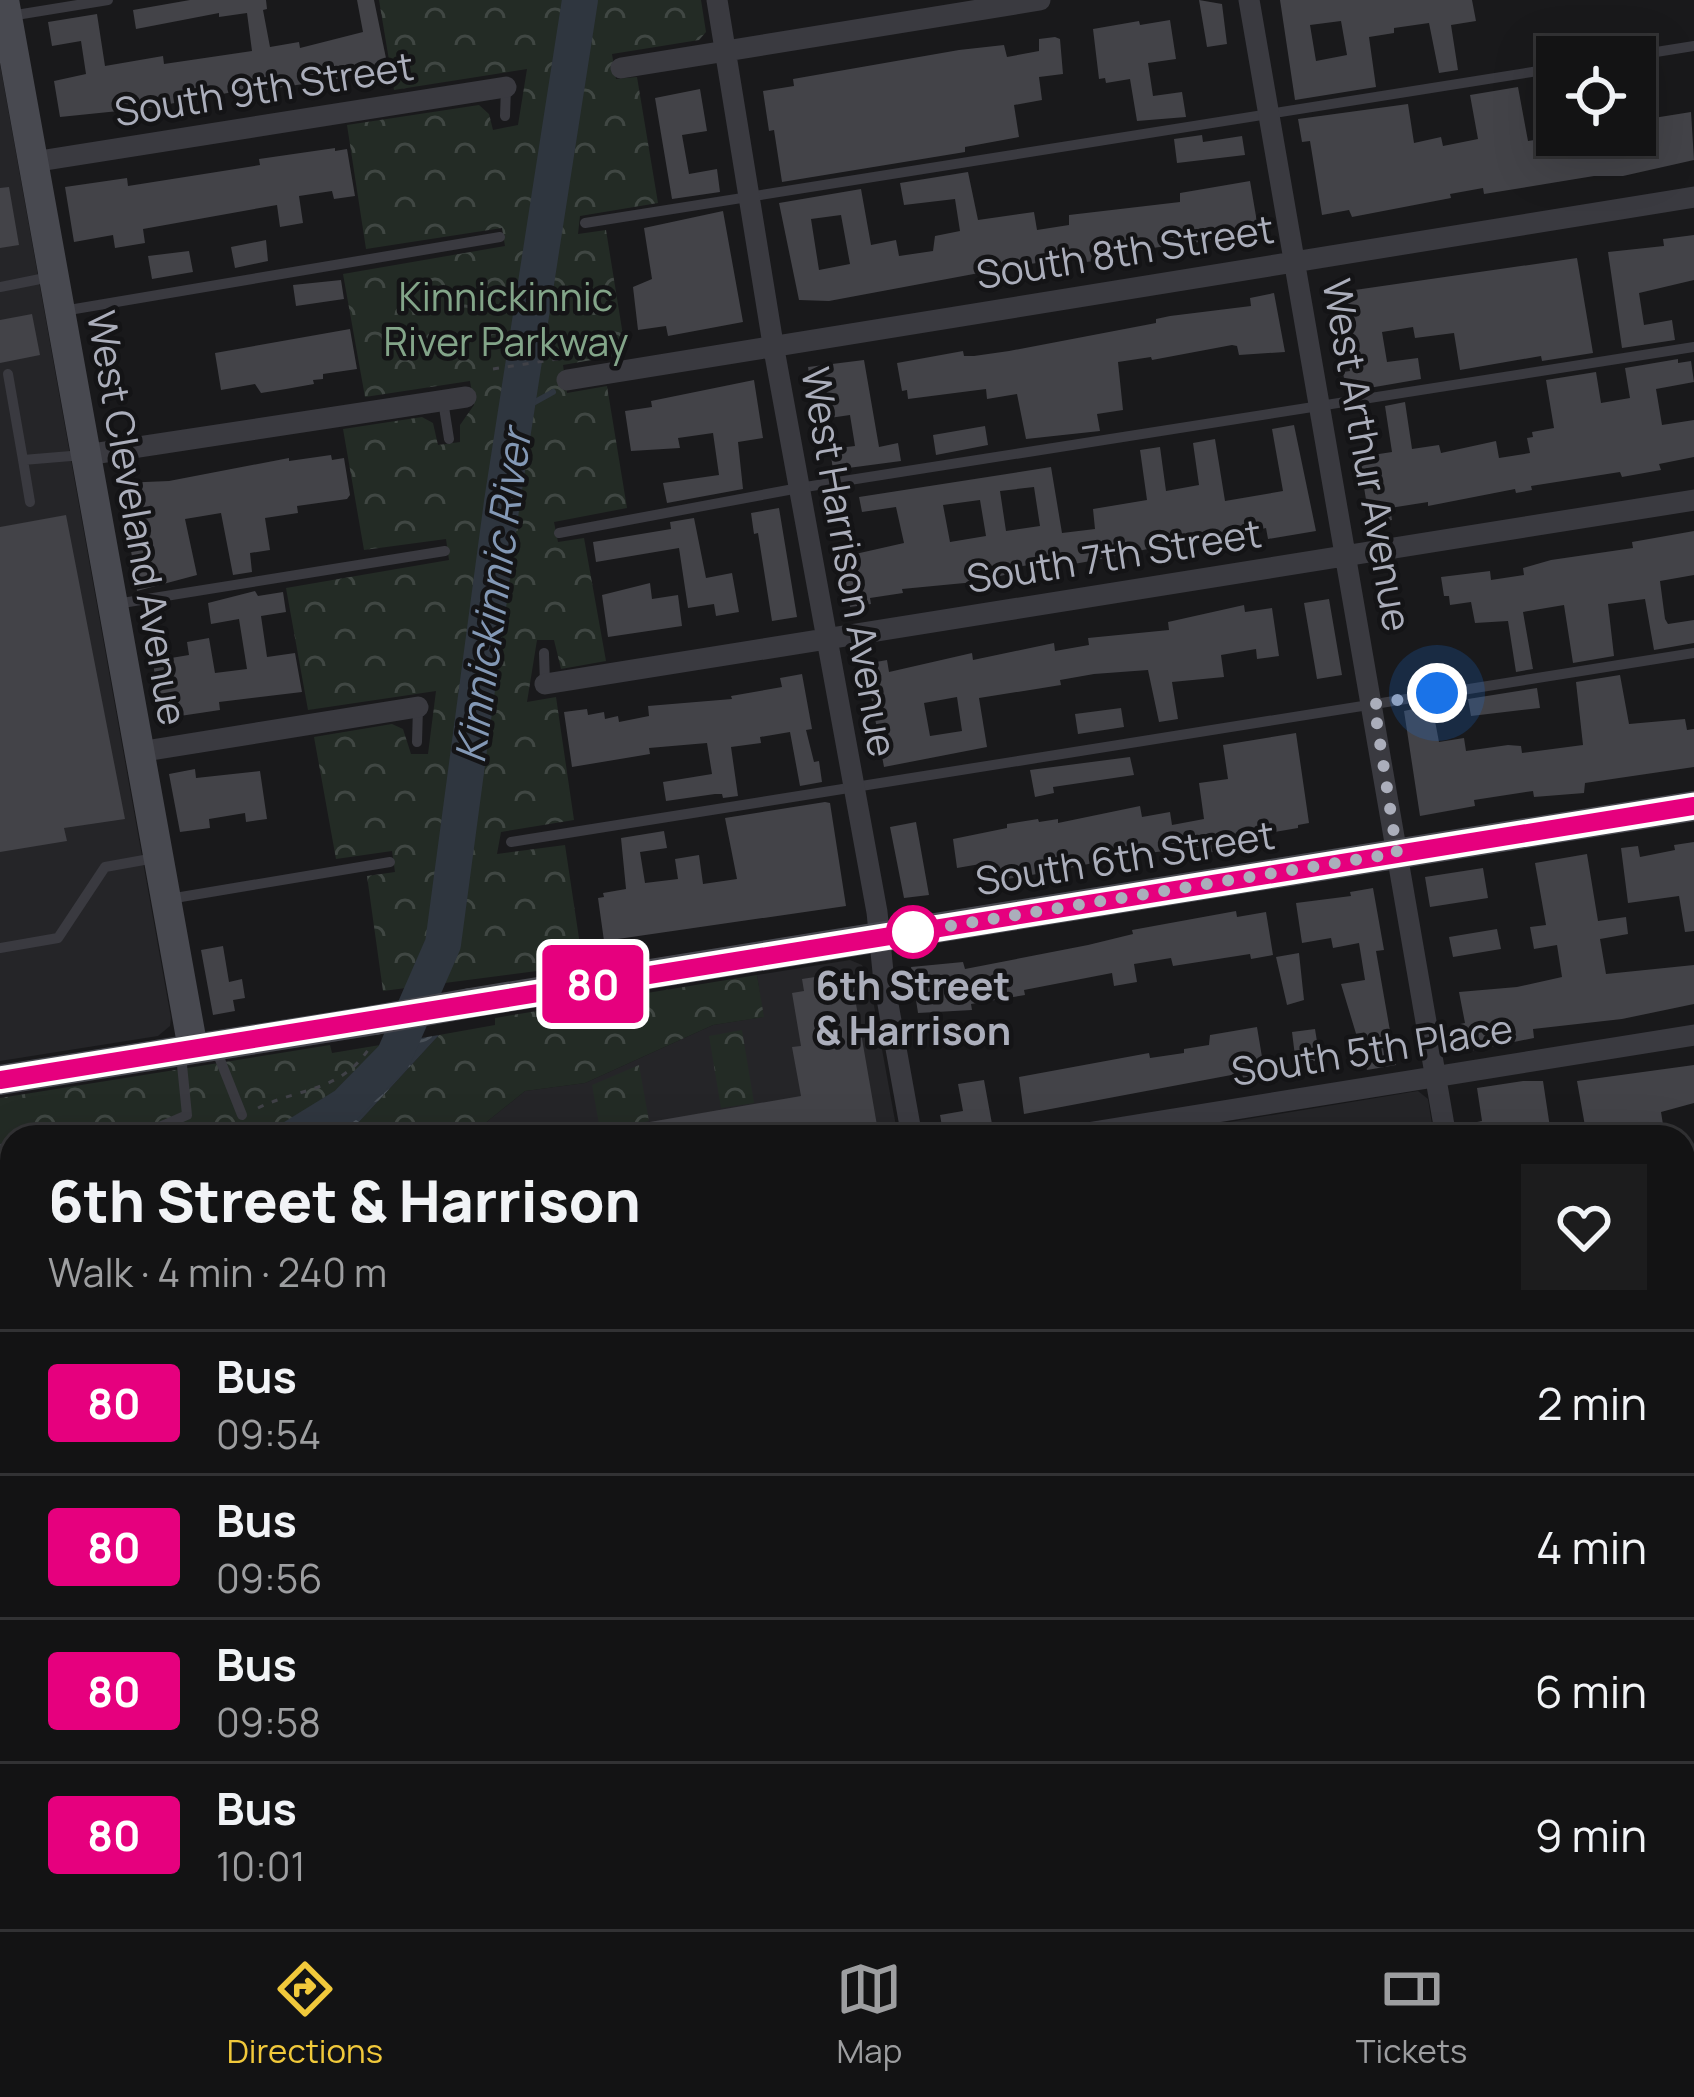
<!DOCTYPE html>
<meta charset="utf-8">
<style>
:root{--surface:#131314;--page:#1c1c1d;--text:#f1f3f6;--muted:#9d9ea0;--line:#323234;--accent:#f1c93b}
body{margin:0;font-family:Manrope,sans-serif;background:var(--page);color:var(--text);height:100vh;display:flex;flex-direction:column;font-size:45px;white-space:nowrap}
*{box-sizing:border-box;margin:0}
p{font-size:39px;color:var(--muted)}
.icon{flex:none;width:66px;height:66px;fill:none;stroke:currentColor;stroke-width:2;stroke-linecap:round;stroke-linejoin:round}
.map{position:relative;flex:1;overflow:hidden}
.side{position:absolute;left:0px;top:1125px;width:1695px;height:804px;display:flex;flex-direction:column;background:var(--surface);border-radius:36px 36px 0 0;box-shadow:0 12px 48px #0002,0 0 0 3px var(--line)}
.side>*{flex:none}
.badge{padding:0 24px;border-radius:9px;font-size:42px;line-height:78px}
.tools{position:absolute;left:1536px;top:36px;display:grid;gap:24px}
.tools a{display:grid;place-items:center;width:120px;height:120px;border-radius:0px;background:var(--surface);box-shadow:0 12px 48px #0002,0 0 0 3px var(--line);font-size:60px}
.you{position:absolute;width:60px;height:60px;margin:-30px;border:9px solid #fff;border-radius:50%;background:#1a73e8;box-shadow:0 0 0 18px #1a73e833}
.map>.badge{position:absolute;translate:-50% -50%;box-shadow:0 0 0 6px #fff}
.round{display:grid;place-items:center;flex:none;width:126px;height:126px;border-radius:0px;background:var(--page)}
.overview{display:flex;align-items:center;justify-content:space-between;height:204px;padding:0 48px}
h1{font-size:57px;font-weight:800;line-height:90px}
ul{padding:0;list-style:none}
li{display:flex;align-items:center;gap:36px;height:144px;padding:0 48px;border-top:3px solid var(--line)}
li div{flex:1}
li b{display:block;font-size:45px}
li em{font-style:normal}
li .badge{min-width:132px;font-weight:700;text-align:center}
.menu{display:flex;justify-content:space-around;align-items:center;height:168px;border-top:3px solid var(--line);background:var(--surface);font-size:33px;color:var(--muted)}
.menu a{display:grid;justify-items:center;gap:6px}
.menu .selected{color:var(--accent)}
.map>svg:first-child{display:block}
.built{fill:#252528}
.park{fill:url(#park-crowns)}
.water{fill:url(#water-waves)}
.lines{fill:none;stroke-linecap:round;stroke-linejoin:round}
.stream{stroke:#2f363f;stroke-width:6}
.river{stroke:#2f363f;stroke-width:36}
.building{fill:#434348;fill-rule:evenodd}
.path{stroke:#404147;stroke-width:3;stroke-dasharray:6 9;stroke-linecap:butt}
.lane{stroke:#3a3a40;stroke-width:10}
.street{stroke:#3a3a40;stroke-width:21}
.secondary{stroke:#484950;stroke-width:30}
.primary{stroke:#56575f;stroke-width:33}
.highway{stroke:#666871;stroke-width:39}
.secondary-bridge{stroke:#484950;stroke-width:30}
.line-casing{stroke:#fff;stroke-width:27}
.line{stroke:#e6007e;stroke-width:18}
.walk{stroke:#abaebb;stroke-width:12;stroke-dasharray:0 21.6}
.stop-dot{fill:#fff;stroke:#e6007e;stroke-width:6}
.labels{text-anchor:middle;stroke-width:9;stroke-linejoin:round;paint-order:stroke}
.street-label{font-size:39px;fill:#abaebb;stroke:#141416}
.park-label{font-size:39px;fill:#83a589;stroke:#141416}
.stop-label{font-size:39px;font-weight:bold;fill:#abaebb;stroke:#141416}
.water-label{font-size:42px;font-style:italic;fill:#8398b5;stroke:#141416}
</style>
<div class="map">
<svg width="1694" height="1929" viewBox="0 0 1694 1929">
<defs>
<pattern id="park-crowns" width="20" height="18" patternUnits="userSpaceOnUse" patternTransform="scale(3)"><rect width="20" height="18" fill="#232b25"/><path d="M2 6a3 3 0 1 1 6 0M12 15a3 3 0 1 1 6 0" fill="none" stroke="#404743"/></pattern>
<pattern id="water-waves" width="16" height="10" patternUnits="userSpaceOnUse" patternTransform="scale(3)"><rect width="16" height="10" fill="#2f363f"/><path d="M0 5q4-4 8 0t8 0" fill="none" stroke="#4a5159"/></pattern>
</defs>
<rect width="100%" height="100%" fill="#19191b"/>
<!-- built -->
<path class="built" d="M0 64 171 1018 170 1026 158 1036 0 1061Z
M850 960 862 965 869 978 898 1137H468L525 1091 585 1083 713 1025 763 1017 757 975Z
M1418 1091 1428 1099 1434 1137H1139Z"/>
<!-- park -->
<path class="park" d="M379 0H701L706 32 699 40 612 54 616 79 637 77 658 203 580 216 578 234 606 230 626 354 563 365 567 393 607 386 627 508 554 522 558 542 584 538 606 661 561 669 554 640H537L527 702 556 697 574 820 501 832 497 854 565 845 583 965 383 991 367 876 395 872 392 851 336 859 314 737 392 724 403 729 411 754H428L436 691 308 710 286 588 449 560 446 539 364 550 343 429 422 417 433 423 438 445 460 442V425L474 405 470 381 365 397 343 274 505 246 502 228 366 249 347 125 479 105 489 114 493 130 518 125 527 69 394 90Z
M757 975 764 1017 713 1025 585 1083 525 1091 468 1137H333L358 1123 439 1035 495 1025V1018Z
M742 1030 754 1103 721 1108 709 1036Z
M386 1044 371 1066 333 1098 264 1137H12V1710L0 1694V1098L330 1045 332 1053Z
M639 1065 649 1121 600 1130 592 1085Z"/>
<!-- water -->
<path class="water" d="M439 1035 358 1123 333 1137H264C311 1111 356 1089 386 1044Z"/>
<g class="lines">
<!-- stream -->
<path class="stream" d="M517 412 553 392"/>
<!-- river -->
<path class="river" d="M294 1137 346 1105 394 1056 443 944 502 502 580 0"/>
</g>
<!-- building -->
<path class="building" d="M190 0H266L267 9 263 10 270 47 299 42 300 48 363 32 357 0H374L387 63 361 69 362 75 250 92V95L234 98 233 92 148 108 60 117 54 81 86 74 81 41 52 46 48 22 97 14 105 66 163 56 164 64 252 51 247 13 219 17V13L136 29 133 10Z
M1199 0 1222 4 1227 44 1207 47Z
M1280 0H1472L1476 21 1451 25 1458 70 1439 73 1429 23 1394 28V33L1369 37 1376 87 1295 100ZM1341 21 1347 55 1316 61 1310 25Z
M1170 20 1176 59 1148 63 1153 96 1182 92 1186 117 1137 121 1130 79 1106 83 1105 78 1099 79 1093 29 1139 21 1140 25Z
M1055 37 1060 39 1063 74 1039 77 1042 100 1014 105 1019 137 965 147V152L782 182 774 130 769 131 763 91 794 86 793 79 959 50 1004 45 1007 57 1039 51V39Z
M1518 87 1528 141 1567 135H1582L1585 141 1635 135V122L1641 120 1691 112 1694 160 1623 176H1594L1484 194 1483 188 1450 194 1451 198 1352 217 1349 210 1322 215 1310 141 1302 142 1298 119 1408 104 1414 143 1441 137 1443 146 1478 139 1470 95Z
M700 89 707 131 682 135 689 174 717 169 720 192 672 199 655 98Z
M1202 135 1203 142 1242 136 1245 155 1177 163 1174 139Z
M335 148V151L347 149 355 196 334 199 332 191 299 196 303 223 280 227 277 205 143 229 145 243 115 248 113 235 74 242 65 187 127 178 128 186 260 165 259 159Z
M968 172 978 220 1034 212 1037 230 1069 225V215L1180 202V193L1250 181 1258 228 1207 241 1121 252V258L1077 263 1075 258 1022 265 829 301 799 300 779 203 861 189 871 245 896 240 899 256 933 251 935 236 960 231 955 199 904 205 900 183ZM841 215 850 264 819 270 811 219Z
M9 187 19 245 0 248V188Z
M723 211 743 322 668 336 666 326 638 330 633 287 652 279 644 228Z
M1694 235V280L1639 293 1644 325 1672 320 1675 340 1622 348 1608 252 1664 246 1663 239Z
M266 240 268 261 235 268 231 247Z
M189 251 193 272 152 279 148 256Z
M1577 258 1593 353 1542 361 1541 356 1460 370 1454 333 1415 338 1413 327 1382 332 1387 362 1418 358 1421 379 1346 392 1343 372 1350 371 1344 338 1339 339 1334 293Z
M341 280 344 299 296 306 293 285Z
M1274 293 1285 352 1239 355 1237 346 1232 345 1152 360 1151 357 1118 362 1123 410 1097 414 1100 431 1026 439 1017 394 987 399 986 389 908 399 907 390 902 391 897 363 963 351 964 356H974L1009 351 1156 323V319L1170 316 1251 306 1250 298Z
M32 314 40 355 0 363V320Z
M350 329 357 369 323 374V379L313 380 314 384 286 389 261 393 255 384 221 390 215 353Z
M1678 359V363L1691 361 1694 382 1656 389 1662 425 1694 420V457L1659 464 1661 470 1622 477 1620 472 1531 486 1532 490 1516 493 1515 489 1428 506V502L1390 508 1392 520 1370 524 1360 463 1367 462 1366 456 1392 452 1385 406 1405 402 1412 449 1439 445 1441 453 1496 441 1499 458 1530 453 1527 438 1533 437 1532 432 1554 428 1546 380 1596 372 1601 403 1630 398 1625 368Z
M864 360 879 447 898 443 901 461 833 470 830 449 855 446 850 415 816 420 808 367Z
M754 380 763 438 738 442 743 489 667 503 663 483 719 475 713 433 678 438 680 448 631 451 625 411 652 407 651 401Z
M1294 425 1316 531 1268 539 1266 528 1210 541 1208 531 1175 537 1176 543 1096 560 1074 564 1073 557 1012 568 1013 573 975 582 902 589 903 593 870 598 871 604 850 607 842 557 904 543 896 507 862 512 859 497 1051 467 1062 533 1095 529 1093 509 1147 500 1140 450 1160 447 1166 491 1199 485 1193 443 1215 439 1225 501 1283 491 1272 429ZM1034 487 1040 526 1006 531 1000 491ZM980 500 986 536 950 542 943 505Z
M985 426 988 445 936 455 933 435Z
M331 455 332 460 344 458 350 495 347 499 297 506 298 513 265 518 270 550 250 553 252 572 233 575 221 513 185 519 197 575 137 591 121 483 169 481 289 458V461Z
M779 508 797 617 772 621 758 533 754 534 751 513Z
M66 515 125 819 64 828 67 841 0 852V527Z
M694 518 706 578 732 573 739 612 716 616 714 604 688 608 679 548 596 562 593 542 671 529 670 522Z
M1694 531V575L1660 581 1665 619 1668 624 1694 620V643L1654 650 1645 599 1608 604 1614 656 1573 663 1564 605 1523 612 1533 669 1516 672 1508 621 1475 623 1471 602 1450 605 1449 596H1444L1441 577 1490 571 1491 580 1524 575 1523 568 1551 560 1633 548 1632 542Z
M650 583 652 599 678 595 682 626 608 637 602 595Z
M255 591 258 596 283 592 286 612 261 616 267 657 295 653 302 692 219 702 220 710 160 719 153 661 189 655 187 642 209 638 215 673 247 669 239 619 211 624 208 603Z
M1329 599 1342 675 1317 679 1304 603Z
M1244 605 1245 612 1272 608 1279 656 1257 659 1256 649 1221 655 1224 677 1172 682 1178 719 1159 722 1148 670 1094 674 1060 680 1061 685 979 698 987 747 884 767 865 664 887 660 889 672 972 653 973 660 1054 643 1055 651 1089 645 1088 638 1169 630 1168 622ZM957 697 962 731 930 736 924 703Z
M802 674 812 729 806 730 814 762 819 761 822 782 800 786 790 732 760 737 761 743 731 747 738 796 723 798 722 794H715L666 801 663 782 712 774 707 743 649 748 650 754 572 767 564 712 587 709 588 715 604 712 605 719 618 716 619 722 649 716 648 706 732 699 731 696 782 687 780 678Z
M1620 675 1629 724 1685 719 1687 730 1694 729V767L1585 783 1584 793 1534 797 1533 791 1474 800 1475 806 1420 816 1404 711 1432 705 1439 742 1464 738 1466 751 1508 745 1521 746 1522 753 1583 745 1576 682Z
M1537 688 1540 708 1471 716 1468 699Z
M1121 708 1124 727 1078 734 1075 714Z
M1296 733 1309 823 1298 825V828L1228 840 1230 850 1205 853 1204 846 1125 856 1070 868V863L1036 869 1037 874 989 882 986 863 957 868 953 839 1007 828V824L1038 819 1039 822 1058 819V823L1140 806 1142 817 1170 812 1172 825 1204 819 1199 783 1228 779 1223 745Z
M1130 757 1134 775 1053 787 1054 793 1035 797 1030 770Z
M195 769 196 778 260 771 267 819 246 822 245 813 209 819 210 828 180 832 169 774Z
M825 802 830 803 846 906 604 941 598 898 604 897 603 893 626 889 621 838 664 831 667 848 640 852 645 883 678 879 675 859 699 855 703 884 737 879 725 818Z
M916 822 929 895 904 898 890 827Z
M1694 842V931L1685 932 1679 896 1628 903 1621 848 1638 846 1640 857 1675 850 1674 845Z
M1587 854 1598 921 1626 917 1628 934 1600 939 1606 974 1694 965V1004L1622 1019 1533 1029 1534 1038 1460 1053 1455 1025 1465 1023 1459 992 1517 987 1562 977 1557 945 1534 949 1530 927 1546 925 1535 863Z
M1483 868 1488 898 1430 907 1425 877Z
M1373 888 1384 950 1376 951 1396 1065 1367 1070 1341 984 1365 980 1359 943 1333 948 1331 938 1302 943 1296 903 1351 896 1350 892Z
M1236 911 1237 917 1266 912 1273 955 1251 959 1250 954 1173 966 1171 958 1134 964 1137 982 1114 986 1112 973 1024 990 1025 995 971 1004 972 1010 918 1013 911 967 963 962 965 969 1088 945 1133 934 1132 930Z
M1497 929 1501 949 1453 957 1449 937Z
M223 946 229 982 242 979 245 998 233 1000 235 1011 213 1015 201 950Z
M1299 953 1304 1000 1287 1005 1276 957Z
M828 975 829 979 851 975 879 1137H616L615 1128 801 1096 792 1047 801 1046 792 993 804 991 802 979Z
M1257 1027 1265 1075 1243 1078 1242 1073 1024 1114 1019 1077 1149 1053 1150 1058 1184 1053V1049L1209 1045 1210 1035Z
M1315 1029 1320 1060 1296 1064 1292 1032Z
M1694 1065V1103L1661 1112 1665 1137H1593L1592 1125 1585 1126 1577 1081Z
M984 1080 992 1124 943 1132 940 1115 963 1111 958 1084Z
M1523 1081H1543L1551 1134 1479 1137 1477 1122 1482 1121 1477 1088Z"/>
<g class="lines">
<!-- path -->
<path class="path" d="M493 369 564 358
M258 1108C299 1088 339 1092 368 1050
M202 1137 228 1123
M0 1372V1396
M0 1419 12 1417
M0 1442 12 1448
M0 1559 12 1480
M0 1586 12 1659
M0 1667 12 1680
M168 1917 175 1929"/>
<!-- lane -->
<path class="lane" d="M10 16 108 0
M1625 57 1694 46
M505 116 506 87
M585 223 1557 68
M0 287 50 277
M63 311 500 237
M8 374 23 460
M443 401 449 439
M30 502 23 460 83 455
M559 533 799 488 1694 347
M116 604 445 551
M544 653 545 684
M417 742 418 707
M511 842 1694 653
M169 899 390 862
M0 948 58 938 105 867 155 858
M217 1052 242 1115
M87 1137 143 1134 187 1115 181 1055
M0 1149 12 1147
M12 1218C2 1241 0 1256 12 1279
M1683 1381 1694 1379
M885 1929 944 1917"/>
<!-- street -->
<path class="street" d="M717 0 773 344 877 912 884 982 912 1137
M1249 0 1446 1137
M621 68 1040 0
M33 162 506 87
M567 380 1694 197
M86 455 466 397
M545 684 1694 500
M139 752 418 707
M1062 1137 1694 1035
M1683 1270 1694 1268
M0 1721 12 1736
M132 1917 139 1929
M1053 1917 1055 1929"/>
<!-- secondary -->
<path class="secondary" d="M4 0 193 1049
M470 1003 1694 806
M0 1080 375 1020"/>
<!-- primary -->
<path class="primary" d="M1683 1836 1694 1823
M1683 1888 1694 1876
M1602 1929 1613 1917
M1646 1929 1657 1917"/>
<!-- highway -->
<path class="highway" d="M1683 1512 1694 1508
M1683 1573 1694 1569
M434 1929 478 1917
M632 1929 674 1917"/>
<!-- secondary-bridge -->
<path class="secondary-bridge" d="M375 1020 470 1003"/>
</g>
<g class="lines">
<!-- line casing -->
<g class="line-casing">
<path id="line" d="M0 1080 1694 806"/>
</g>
<!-- line -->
<use href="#line" class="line"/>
<!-- walk -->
<path class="walk" d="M913 932 900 934 1397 853 1374 704 1437 693"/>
</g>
<!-- markers -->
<circle class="stop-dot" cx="913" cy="932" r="24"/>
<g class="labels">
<!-- street labels -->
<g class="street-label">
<text transform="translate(264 89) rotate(-9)" y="14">South 9th Street</text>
<text transform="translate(1125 252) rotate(-9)" y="14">South 8th Street</text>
<text transform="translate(1367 455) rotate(80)" y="14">West Arthur Avenue</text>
<text transform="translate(137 518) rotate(80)" y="14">West Cleveland Avenue</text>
<text transform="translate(1114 556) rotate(-9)" y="14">South 7th Street</text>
<text transform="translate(849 562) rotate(80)" y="14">West Harrison Avenue</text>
<text transform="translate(1125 858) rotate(-9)" y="14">South 6th Street</text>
<text transform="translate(1372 1050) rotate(-9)" y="14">South 5th Place</text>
</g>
<!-- park labels -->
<g class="park-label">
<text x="506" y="311">Kinnickinnic<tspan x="506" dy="45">River Parkway</tspan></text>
</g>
<!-- stop labels -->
<g class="stop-label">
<text x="913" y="1000">6th Street<tspan x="913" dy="45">&amp; Harrison</tspan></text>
</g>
<!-- water labels -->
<g class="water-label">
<text transform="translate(493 596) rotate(-82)" y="15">Kinnickinnic River</text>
</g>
</g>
</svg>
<div class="tools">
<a><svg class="icon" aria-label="locate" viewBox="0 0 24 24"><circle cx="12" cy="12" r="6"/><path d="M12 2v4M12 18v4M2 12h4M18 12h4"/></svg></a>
</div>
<div class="you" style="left:1437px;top:693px"></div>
<b class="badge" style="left:593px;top:984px;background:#e6007e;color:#fff">80</b>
<section class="side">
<div class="overview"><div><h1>6th Street &amp; Harrison</h1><p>Walk · 4 min · 240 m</p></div><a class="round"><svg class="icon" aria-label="heart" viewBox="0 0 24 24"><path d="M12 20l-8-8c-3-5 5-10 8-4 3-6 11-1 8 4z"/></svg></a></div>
<ul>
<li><span class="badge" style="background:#e6007e;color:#fff">80</span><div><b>Bus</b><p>09:54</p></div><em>2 min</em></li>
<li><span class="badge" style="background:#e6007e;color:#fff">80</span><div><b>Bus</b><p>09:56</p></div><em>4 min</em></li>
<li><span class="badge" style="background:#e6007e;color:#fff">80</span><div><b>Bus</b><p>09:58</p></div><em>6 min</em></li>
<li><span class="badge" style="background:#e6007e;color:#fff">80</span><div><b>Bus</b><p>10:01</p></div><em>9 min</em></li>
</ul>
</section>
</div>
<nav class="menu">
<a class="selected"><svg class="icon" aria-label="directions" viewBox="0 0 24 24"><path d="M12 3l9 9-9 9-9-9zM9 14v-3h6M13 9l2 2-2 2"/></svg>Directions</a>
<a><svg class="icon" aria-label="map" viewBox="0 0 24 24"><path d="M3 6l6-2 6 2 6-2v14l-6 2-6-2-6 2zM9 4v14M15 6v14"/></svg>Map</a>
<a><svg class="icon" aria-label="tickets" viewBox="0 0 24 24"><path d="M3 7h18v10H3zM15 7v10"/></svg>Tickets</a>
</nav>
